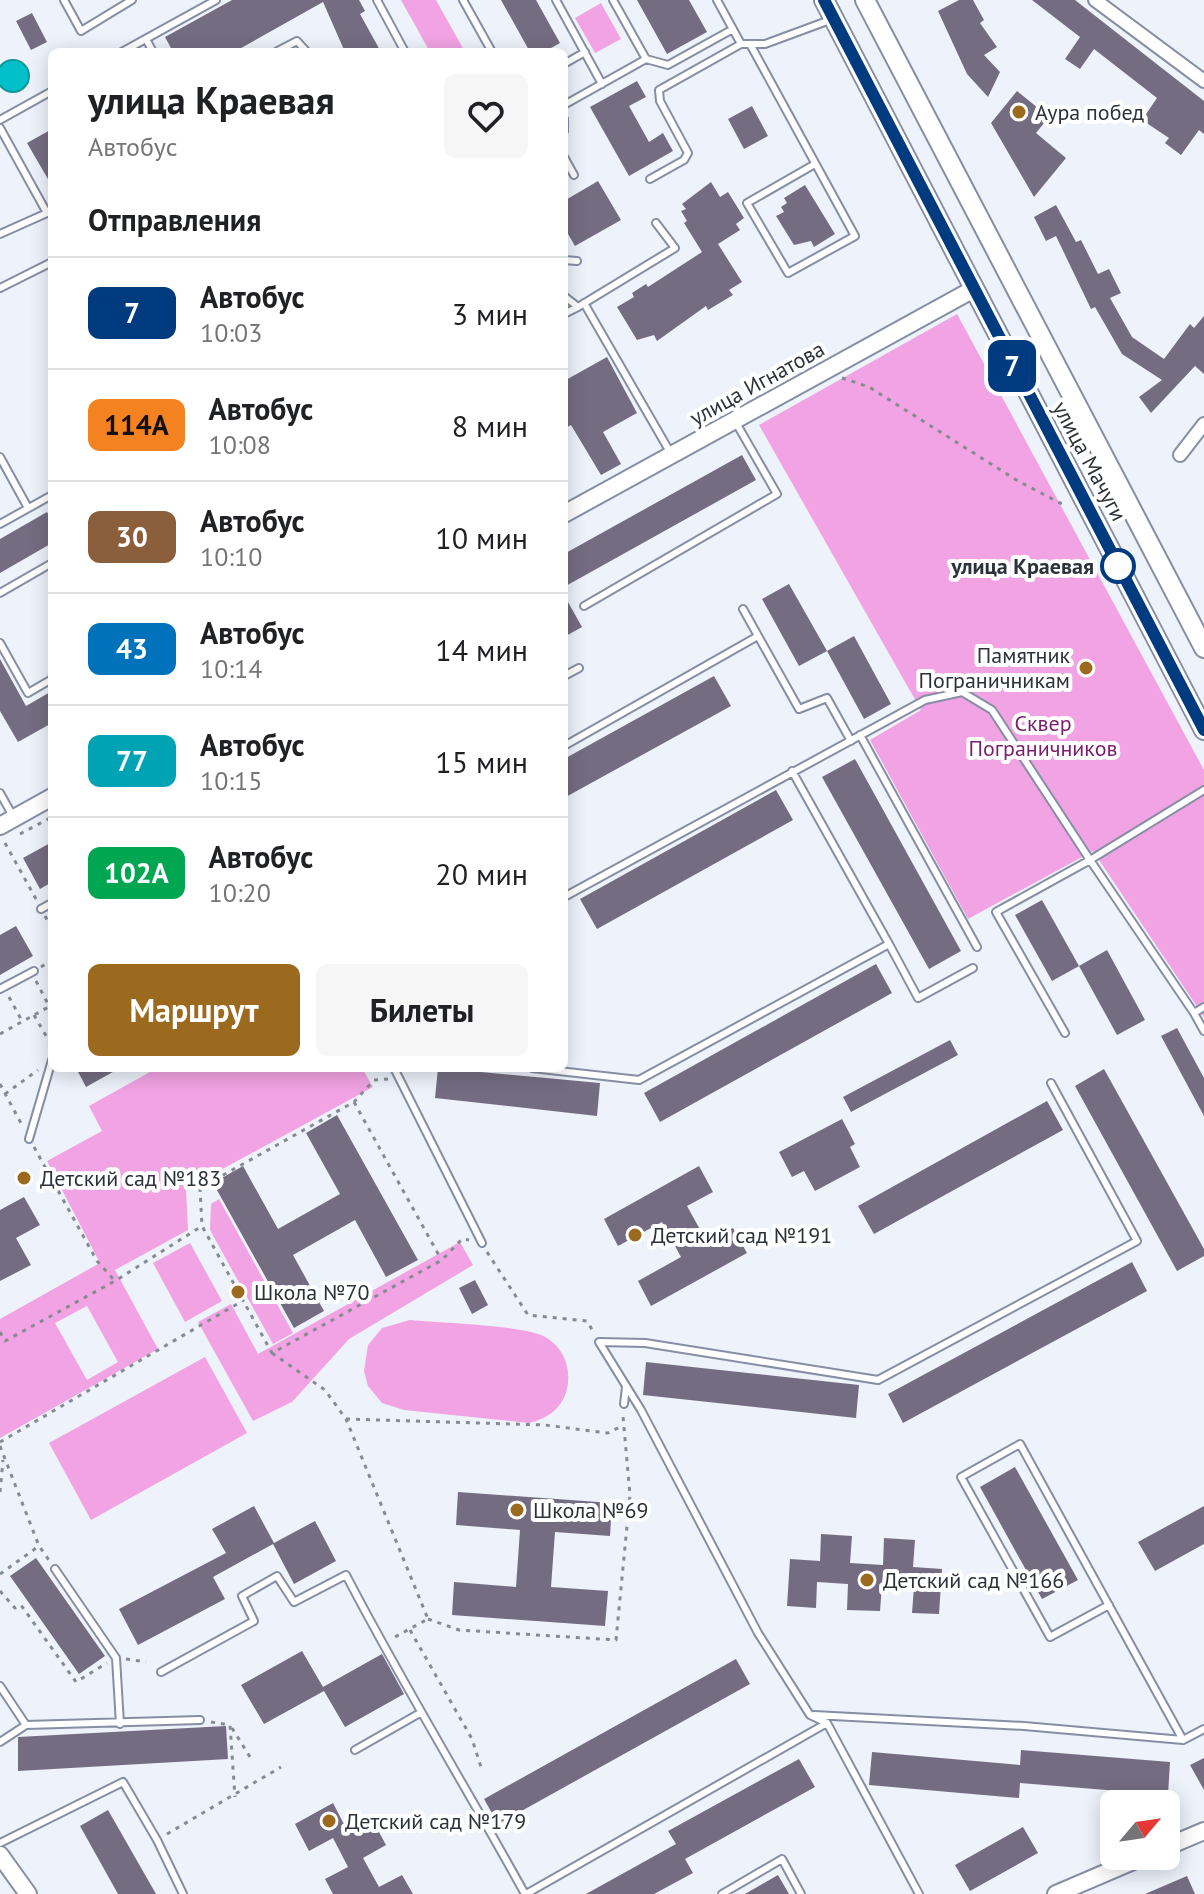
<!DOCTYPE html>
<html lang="ru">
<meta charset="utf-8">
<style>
:root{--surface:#fff;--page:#f6f6f6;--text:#202124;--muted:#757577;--line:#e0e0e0;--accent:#9c6a1e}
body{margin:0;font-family:"PT Sans",sans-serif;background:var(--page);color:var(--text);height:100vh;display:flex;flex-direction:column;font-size:30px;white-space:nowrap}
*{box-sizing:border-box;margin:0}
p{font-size:26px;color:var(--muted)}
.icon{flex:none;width:44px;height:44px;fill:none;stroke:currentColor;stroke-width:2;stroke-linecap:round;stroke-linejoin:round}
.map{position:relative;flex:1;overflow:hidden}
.panel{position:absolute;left:48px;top:48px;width:520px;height:1024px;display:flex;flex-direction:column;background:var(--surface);border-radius:12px;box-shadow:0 4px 20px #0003}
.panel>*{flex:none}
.badge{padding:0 16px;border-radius:12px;font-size:28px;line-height:52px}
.needle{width:52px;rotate:61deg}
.controls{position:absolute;left:1100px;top:1790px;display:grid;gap:16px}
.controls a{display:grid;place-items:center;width:80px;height:80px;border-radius:12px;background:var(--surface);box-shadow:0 4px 20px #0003;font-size:40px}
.map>.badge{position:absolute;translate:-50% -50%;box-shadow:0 0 0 4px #fff}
h2{padding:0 40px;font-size:30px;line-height:72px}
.round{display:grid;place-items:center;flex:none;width:84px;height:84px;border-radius:12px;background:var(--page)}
.head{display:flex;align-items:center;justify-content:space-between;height:136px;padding:0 40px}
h1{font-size:38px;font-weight:700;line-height:60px}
.button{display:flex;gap:16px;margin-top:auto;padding:16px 40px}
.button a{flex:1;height:92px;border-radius:12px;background:var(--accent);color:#fff;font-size:32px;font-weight:700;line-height:92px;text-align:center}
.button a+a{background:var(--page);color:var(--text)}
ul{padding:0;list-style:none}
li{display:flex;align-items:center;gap:24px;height:112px;padding:0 40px;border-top:2px solid var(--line)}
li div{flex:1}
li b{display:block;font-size:30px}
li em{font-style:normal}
li .badge{min-width:88px;font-weight:700;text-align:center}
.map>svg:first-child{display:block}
.green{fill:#f2a3e3;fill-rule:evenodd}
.water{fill:#01c0c9;stroke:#0e959e;stroke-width:2}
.building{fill:#746d82}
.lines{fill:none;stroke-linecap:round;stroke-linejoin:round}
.lane-casing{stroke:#858ea3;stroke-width:10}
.street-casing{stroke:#858ea3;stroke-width:16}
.secondary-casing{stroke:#858ea3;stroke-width:20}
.primary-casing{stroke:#858ea3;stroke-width:22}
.path{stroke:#868b93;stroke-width:3;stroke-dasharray:4 6;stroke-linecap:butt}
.lane{stroke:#fff;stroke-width:6}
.street{stroke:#fff;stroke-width:12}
.secondary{stroke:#fff;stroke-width:16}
.primary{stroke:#fff;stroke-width:18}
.line-casing{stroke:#fff;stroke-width:18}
.line{stroke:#003b80;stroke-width:12}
.poi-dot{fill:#9c6a1e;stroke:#fff;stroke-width:3}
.stop-dot{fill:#fff;stroke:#003b80;stroke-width:4}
.labels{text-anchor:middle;stroke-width:8;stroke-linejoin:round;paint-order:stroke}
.poi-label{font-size:22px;fill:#2d3139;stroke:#fff;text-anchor:start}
.street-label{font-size:22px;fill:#2d3139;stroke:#fff}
.stop-label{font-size:22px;font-weight:bold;fill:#2d3139;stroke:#fff;text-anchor:end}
.park-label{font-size:22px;fill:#791d6d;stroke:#fff}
</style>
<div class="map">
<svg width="1204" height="1894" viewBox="0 0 1204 1894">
<rect width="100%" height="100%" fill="#edf2fb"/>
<!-- green -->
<path class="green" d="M401 0H436L465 52H430Z
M601 3 621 39 595 53 575 18Z
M957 314 1204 770V1017L1093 851 968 919 870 740 921 710 759 425Z
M157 1068H362L373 1087 186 1189 188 1230 115 1270 158 1349 0 1438V1319L100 1263 47 1161 102 1131 89 1106ZM87 1306 118 1362 87 1380 55 1323Z
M219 1199 293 1333 273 1344 210 1230 211 1204Z
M460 1242 473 1265 349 1339 292 1402 253 1421 198 1322 231 1304 258 1354Z
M190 1243 222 1301 185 1322 153 1263Z
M410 1320C442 1323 515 1325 541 1335 564 1345 573 1370 566 1393 560 1410 546 1419 529 1423L404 1410 382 1403 368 1386 364 1371 368 1345 382 1328Z
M205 1357 247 1433 91 1520 49 1443Z"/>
<!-- water -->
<path class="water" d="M-3 76a16 16 0 1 1 32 0a16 16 0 1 1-32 0Z"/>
<!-- building -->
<path class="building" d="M232 0H359L365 11 360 14 381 52H345L323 2 234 52H173L165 37Z
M501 0H536L560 43 544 52H530Z
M637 0H689L707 32 667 54Z
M959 0H973L984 20 980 23 997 47 984 55 1000 72 988 97 967 74 938 11Z
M1032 0H1075L1089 11 1204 101V134L1199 130 1181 155 1165 143 1169 138 1142 120 1157 98 1094 49 1080 69 1065 59 1080 37Z
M32 13 47 42 31 50 16 21Z
M637 81 646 97 629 106 649 142 663 133 673 151 629 176 590 107Z
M1017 91 1049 117 1036 133 1066 158 1034 197 991 123Z
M752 106 768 136 744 149 728 119Z
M52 129V186L27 143Z
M598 181 621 220 575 246 564 227V201Z
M711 182 720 197 728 192 744 218 736 224 740 230 718 244 742 282 729 290 733 295 708 310 706 306 657 341 654 335 637 340 617 307 634 297 632 293 646 284 648 287 702 252 684 223 687 221 681 211 686 209 682 204Z
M805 185 835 234 814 247 811 241 794 245 776 216 784 212 781 207 787 203 784 198Z
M1056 205 1076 242 1081 240 1098 274 1109 269 1121 293 1110 298 1132 337 1164 359 1190 324 1194 328 1204 316V374L1195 366 1151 413 1139 397 1162 380 1122 354 1095 307 1091 309 1056 236 1046 241 1034 217Z
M607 357 637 413 603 432 621 464 601 475 571 425 564 429V381Z
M742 455 756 480 564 587V554Z
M47 512 52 521V543L0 573V539Z
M789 584 827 651 799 666 762 599Z
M564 595 582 627 564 637Z
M854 636 891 704 864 719 827 651Z
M0 659 26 706 52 691V723L18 742 0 711Z
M714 676 731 706 564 798V759Z
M855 759 961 951 929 969 822 777Z
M776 790 793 820 597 929 580 899Z
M52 842V882L40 889 23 858Z
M1042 900 1079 966 1052 981 1015 915Z
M16 926 33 956 0 975V935Z
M1107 950 1145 1020 1117 1035 1079 966Z
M876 964 892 993 660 1122 644 1093Z
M1177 1028 1204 1078V1116L1161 1036Z
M950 1040 958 1055 851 1112 843 1097Z
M76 1068H120L86 1087Z
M438 1068 600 1083 597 1116 435 1098Z
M1104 1069 1204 1249V1256L1177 1271 1075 1086Z
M1047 1101 1063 1130 874 1234 858 1206Z
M337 1115 418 1260 386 1277 355 1220 293 1255 324 1311 294 1328 213 1183 243 1166 278 1229 340 1194 306 1133Z
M842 1119 855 1144 850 1147 860 1167 815 1191 804 1171 792 1177 779 1152Z
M699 1166 713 1192 687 1206 707 1242 733 1228 747 1253 651 1306 638 1281 681 1257 662 1222 618 1246 604 1219Z
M24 1197 40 1225 16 1238 31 1265 0 1281V1210Z
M1132 1262 1147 1291 903 1423 888 1394Z
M475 1280 488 1305 472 1314 459 1288Z
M646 1362 859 1385 856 1418 643 1395Z
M1015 1467 1078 1580 1042 1599 980 1487Z
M458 1492 612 1503 610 1536 555 1532 551 1587 608 1591 605 1626 452 1615 454 1582 516 1587 520 1530 456 1525Z
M254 1506 274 1543 315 1521 336 1561 294 1584 273 1544 213 1577 225 1599 138 1645 119 1609 226 1553 212 1529Z
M1204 1506V1544L1155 1571 1138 1542Z
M821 1534 852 1536 850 1563 883 1565 884 1538 915 1540 913 1567 942 1569 939 1614 912 1613 914 1587 882 1585 880 1611 847 1610 848 1584 817 1582 816 1608 787 1606 790 1559 820 1561Z
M36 1558 105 1656 79 1674 10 1576Z
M302 1651 323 1687 382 1654 404 1694 345 1727 324 1691 264 1724 241 1685Z
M736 1659 750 1684 498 1824 484 1799Z
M226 1726 228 1759 18 1771V1737Z
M1021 1750 1170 1762 1168 1795 1020 1783 1019 1798 869 1785 872 1752 1020 1765Z
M1204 1758V1790L1190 1765Z
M799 1759 815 1787 685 1859 693 1873 654 1894H586L676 1844 668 1831Z
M333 1803 348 1832 372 1819 386 1845 363 1858 379 1887 402 1875 413 1894H333L325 1879 348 1867 333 1838 309 1851 295 1824Z
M108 1810 156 1894H118L80 1826Z
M1023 1827 1038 1853 970 1891 955 1865Z
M778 1875 789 1894H745Z
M1187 1876 1195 1894H1145Z"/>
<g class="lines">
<!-- lane casing -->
<g class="lane-casing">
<path id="lane" d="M64 0 81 31 132 0
M377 0 405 52
M463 0 492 52
M556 0 602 84
M613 0 646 59
M717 0 741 44H765L830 20
M146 39 153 52
M750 44 855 236 788 273 747 203 815 164
M122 52 216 0
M276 52 297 41 307 52
M564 64 585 52
M564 105 646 59 668 65 733 29
M564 119V131
M0 120 52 91
M0 128 47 213 0 234
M564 157 574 175
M650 179 684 160 688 153 660 101 659 90 741 44
M564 260 577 261
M0 288 52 262
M564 296 578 307 564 314
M584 303 670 452
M578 307 675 248 656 223
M0 457 28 508
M0 524 52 495
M0 593 52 563
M584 606 777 494 735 421
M743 609 799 709 827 698 851 741
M0 643 28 693 52 679
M564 676 579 668
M860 735 977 947
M564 746 758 636
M0 793 14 818
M564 897 925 700 962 692 992 710 1090 860 1204 790
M41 909 52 903
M889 944 918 998 973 968
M0 989 34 971
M1204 1007 1194 1013 1204 1031
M1065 1033 996 912 1090 860 1194 1013
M394 1068 482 1243
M532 1068 639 1080 889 944 792 771
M29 1139 52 1060
M624 1404 626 1387
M55 1569 116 1658 120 1724
M1109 1605 1050 1637 961 1477 1020 1444 1183 1740
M161 1672 254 1621 242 1596 277 1576 294 1602 346 1575C402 1683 466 1787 525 1894
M0 1686 26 1725
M814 1715 1024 1726 1183 1740 1204 1729
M0 1742 26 1725 200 1720
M355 1750 420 1713
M0 1843 123 1782 157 1840 183 1894
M526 1894 827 1723
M722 1894 782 1859 801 1894
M919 1894 827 1723 810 1715 758 1633 641 1410 599 1342 645 1343 878 1380 1137 1241 1051 1083"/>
</g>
<!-- street casing -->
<g class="street-casing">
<path id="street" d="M1095 0 1204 81
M1180 455 1204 424"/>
</g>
<!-- secondary casing -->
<g class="secondary-casing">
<path id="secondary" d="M564 514 972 290
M0 826 52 797
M1166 1847 1204 1831
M0 1855 28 1894
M1056 1894 1145 1856"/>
</g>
<!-- primary casing -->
<g class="primary-casing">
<path id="primary" d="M824 0 1204 730
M865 0 1204 648"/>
</g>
<!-- path -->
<path class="path" d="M842 378 869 387 1018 481 1064 505
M20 834 52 817
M5 843 36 899
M45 916 52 929
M41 967 52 960
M36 981 49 1006
M9 997 22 1021
M34 1015 52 1046
M0 1034 52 1005
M388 1079 374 1080 354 1102 200 1188 202 1226 272 1353 442 1260 462 1239 469 1240
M0 1084 23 1127
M5 1094 38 1070
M354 1102 441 1259
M34 1147 97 1261 115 1281
M487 1252 528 1315 587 1321 594 1333
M0 1332 5 1341 115 1281 202 1226
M272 1353 325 1390 346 1419 428 1619 393 1638
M346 1419 545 1425 608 1433 622 1426
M0 1442 244 1300
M0 1446 39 1546 51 1563
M0 1492 3 1460
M0 1574 39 1546
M0 1591 15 1608 21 1605 76 1682 107 1663
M428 1619 459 1630 616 1640 630 1495 623 1416
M410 1630 472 1739 482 1770
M126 1659 146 1662
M211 1722 230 1725 235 1797
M232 1728 250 1757
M167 1834 281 1767"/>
<!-- lane -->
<use href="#lane" class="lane"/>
<!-- street -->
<use href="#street" class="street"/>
<!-- secondary -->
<use href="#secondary" class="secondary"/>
<!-- primary -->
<use href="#primary" class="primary"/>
</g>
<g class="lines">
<!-- line casing -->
<g class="line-casing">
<path id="line" d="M824 0 1204 730"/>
</g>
<!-- line -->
<use href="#line" class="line"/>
</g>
<!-- markers -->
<g class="poi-dot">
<circle cx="1019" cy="112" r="8"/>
<circle cx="1086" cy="668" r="8"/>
<circle cx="24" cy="1178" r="8"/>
<circle cx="635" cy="1235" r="8"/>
<circle cx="238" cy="1292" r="8"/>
<circle cx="517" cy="1510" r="8"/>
<circle cx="867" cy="1580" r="8"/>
<circle cx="329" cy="1821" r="8"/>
</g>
<circle class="stop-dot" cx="1118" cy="566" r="16"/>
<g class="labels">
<!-- poi labels -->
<g class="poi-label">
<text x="1035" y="120">Аура побед</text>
<text x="1070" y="663" text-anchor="end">Памятник<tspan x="1070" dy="25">Пограничникам</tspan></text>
<text x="40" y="1186">Детский сад №183</text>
<text x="651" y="1243">Детский сад №191</text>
<text x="254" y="1300">Школа №70</text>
<text x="533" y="1518">Школа №69</text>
<text x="883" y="1588">Детский сад №166</text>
<text x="345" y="1829">Детский сад №179</text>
</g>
<!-- street labels -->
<g class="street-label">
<text transform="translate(757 383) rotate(-29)" y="8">улица Игнатова</text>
<text transform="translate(1090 461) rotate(62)" y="8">улица Мачуги</text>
</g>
<!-- stop labels -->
<g class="stop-label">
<text x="1094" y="574">улица Краевая</text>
</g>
<!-- park labels -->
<g class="park-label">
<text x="1043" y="731">Сквер<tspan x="1043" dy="25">Пограничников</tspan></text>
</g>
</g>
</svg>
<div class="controls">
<a><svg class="needle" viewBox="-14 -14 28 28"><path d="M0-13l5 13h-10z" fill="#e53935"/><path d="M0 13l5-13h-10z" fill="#757577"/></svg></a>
</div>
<b class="badge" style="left:1012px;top:366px;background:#003b80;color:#fff">7</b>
<section class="panel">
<div class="head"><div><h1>улица Краевая</h1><p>Автобус</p></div><a class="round"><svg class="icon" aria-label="heart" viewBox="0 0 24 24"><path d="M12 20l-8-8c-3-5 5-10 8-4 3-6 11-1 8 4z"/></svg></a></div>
<h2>Отправления</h2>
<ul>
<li><span class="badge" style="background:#003b80;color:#fff">7</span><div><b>Автобус</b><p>10:03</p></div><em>3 мин</em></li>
<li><span class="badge" style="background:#f58220;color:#111">114А</span><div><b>Автобус</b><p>10:08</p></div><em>8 мин</em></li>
<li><span class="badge" style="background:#8b5e3c;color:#fff">30</span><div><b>Автобус</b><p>10:10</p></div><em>10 мин</em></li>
<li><span class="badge" style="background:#0072bc;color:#fff">43</span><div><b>Автобус</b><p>10:14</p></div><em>14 мин</em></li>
<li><span class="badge" style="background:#00a3b4;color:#fff">77</span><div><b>Автобус</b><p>10:15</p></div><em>15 мин</em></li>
<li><span class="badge" style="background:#00a651;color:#fff">102А</span><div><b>Автобус</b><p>10:20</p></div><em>20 мин</em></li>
</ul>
<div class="button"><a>Маршрут</a><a>Билеты</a></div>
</section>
</div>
